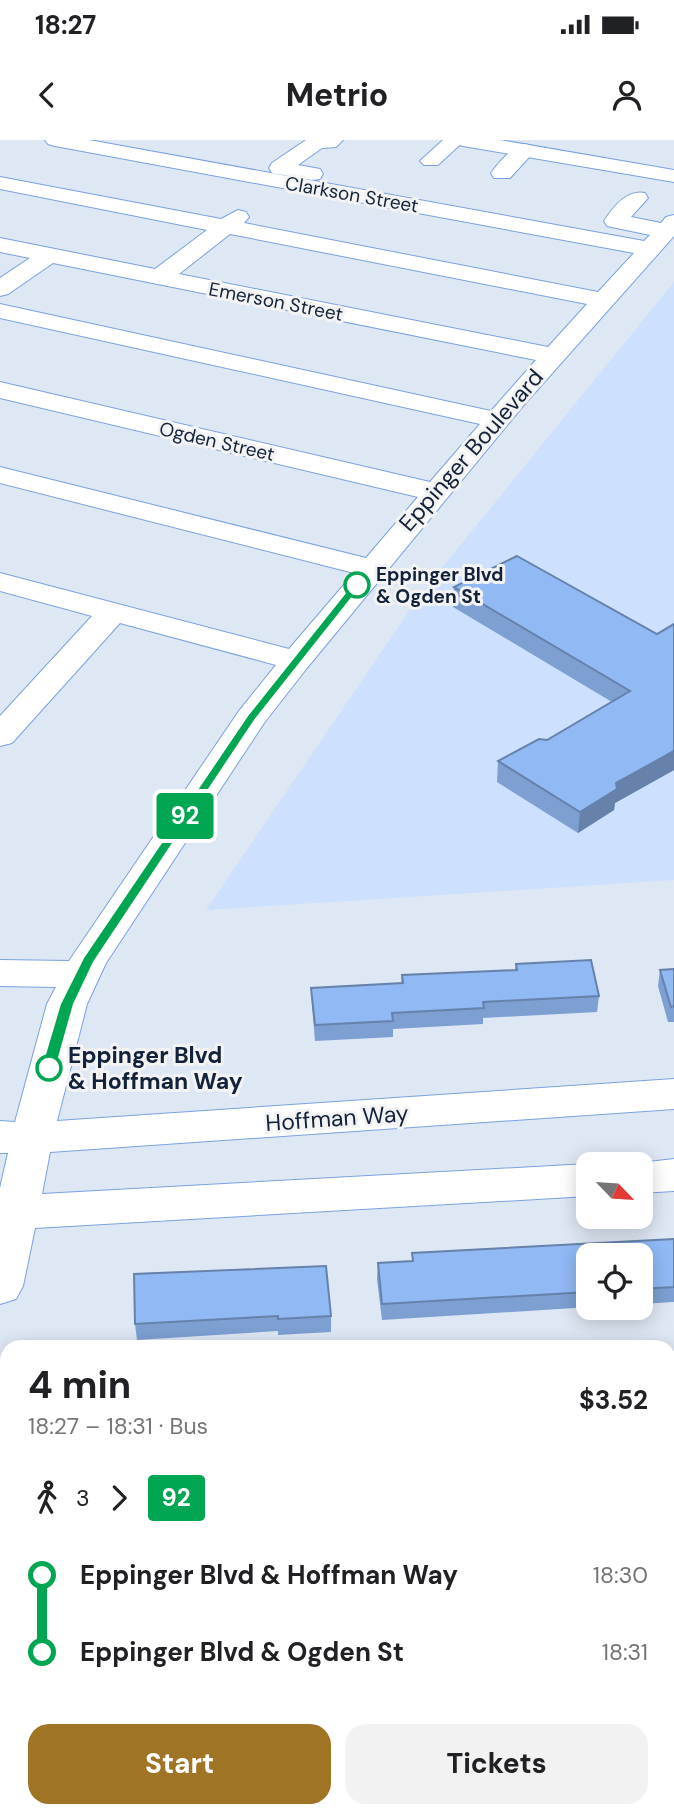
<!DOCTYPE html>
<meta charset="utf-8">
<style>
:root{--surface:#fff;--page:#f2f2f2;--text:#202124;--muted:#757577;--accent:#9f7424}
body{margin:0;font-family:"DM Sans",sans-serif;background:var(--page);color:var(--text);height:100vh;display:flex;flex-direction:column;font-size:26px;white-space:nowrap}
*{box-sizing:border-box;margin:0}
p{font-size:23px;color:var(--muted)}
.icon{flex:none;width:38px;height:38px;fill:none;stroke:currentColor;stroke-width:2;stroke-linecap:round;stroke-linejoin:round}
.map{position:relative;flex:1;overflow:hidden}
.panel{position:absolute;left:0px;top:1200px;width:676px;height:478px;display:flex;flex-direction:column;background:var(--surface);border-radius:21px 21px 0 0;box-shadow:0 4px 18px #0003}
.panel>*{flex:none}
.badge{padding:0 14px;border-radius:5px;font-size:24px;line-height:46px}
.needle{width:46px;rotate:115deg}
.fabs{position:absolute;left:576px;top:1012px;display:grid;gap:14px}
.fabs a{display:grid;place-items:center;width:77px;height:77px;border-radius:14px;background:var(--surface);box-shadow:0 4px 18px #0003;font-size:35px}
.map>.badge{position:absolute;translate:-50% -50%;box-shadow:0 0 0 4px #fff}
.legs{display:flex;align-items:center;gap:10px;height:77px;padding:0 28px;font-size:23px}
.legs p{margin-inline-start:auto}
.head{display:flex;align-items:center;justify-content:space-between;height:119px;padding:0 28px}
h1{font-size:38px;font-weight:700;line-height:52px}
.primary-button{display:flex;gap:14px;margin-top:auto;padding:14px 28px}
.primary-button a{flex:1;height:80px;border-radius:21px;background:var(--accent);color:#fff;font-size:28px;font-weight:700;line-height:80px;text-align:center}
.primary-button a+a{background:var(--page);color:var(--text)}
ul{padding:0 28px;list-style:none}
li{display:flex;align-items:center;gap:24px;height:77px;font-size:26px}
li i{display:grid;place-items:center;width:10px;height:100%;margin:0 9px;background:currentColor}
li i::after{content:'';width:18px;height:18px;margin:-9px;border:5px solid;border-radius:50%;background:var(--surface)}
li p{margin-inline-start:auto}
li:first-child i{background:linear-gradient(#0000 50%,currentColor 0)}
li:last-child i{background:linear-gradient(currentColor 50%,#0000 0)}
.status{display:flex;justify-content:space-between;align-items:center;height:49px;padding:0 35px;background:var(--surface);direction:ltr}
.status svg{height:19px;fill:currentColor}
header{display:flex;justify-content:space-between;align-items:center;height:91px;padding:0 28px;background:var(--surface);font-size:32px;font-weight:700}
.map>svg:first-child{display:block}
.built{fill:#cde0fd}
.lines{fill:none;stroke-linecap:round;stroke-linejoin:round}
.minor-casing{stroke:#79a2e0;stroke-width:2}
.major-casing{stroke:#79a2e0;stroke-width:2}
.minor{fill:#fff;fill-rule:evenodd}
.major{fill:#fff;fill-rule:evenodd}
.wall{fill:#7d9fd2}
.shaded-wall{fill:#6682ab}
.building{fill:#91b9f4;stroke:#6682ab;stroke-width:2}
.line-1{fill:#00a651;stroke:#fff;stroke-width:2}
.stop-1-dot{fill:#fff;stroke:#00a651;stroke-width:3.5}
.labels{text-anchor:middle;stroke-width:6;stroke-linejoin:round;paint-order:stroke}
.far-street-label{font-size:19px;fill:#12223a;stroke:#f3f3f3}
.far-stop-label{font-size:19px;font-weight:bold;fill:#12223a;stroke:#f3f3f3;text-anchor:start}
.street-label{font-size:23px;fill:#12223a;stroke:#f3f3f3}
.stop-label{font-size:23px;font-weight:bold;fill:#12223a;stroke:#f3f3f3;text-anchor:start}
</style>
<div class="status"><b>18:27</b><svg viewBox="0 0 49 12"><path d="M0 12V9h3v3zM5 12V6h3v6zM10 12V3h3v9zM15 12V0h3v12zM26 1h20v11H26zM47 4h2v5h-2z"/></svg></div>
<header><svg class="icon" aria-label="back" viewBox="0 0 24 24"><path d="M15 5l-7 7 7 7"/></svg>Metrio<svg class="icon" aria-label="person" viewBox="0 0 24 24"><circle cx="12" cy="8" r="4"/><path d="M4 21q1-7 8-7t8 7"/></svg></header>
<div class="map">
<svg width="674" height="1677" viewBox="0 0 674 1677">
<rect width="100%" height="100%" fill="#dee7f4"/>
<!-- built -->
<path class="built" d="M674 142V740L206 770 420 455Z"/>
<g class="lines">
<!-- minor casing -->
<g class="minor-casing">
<path id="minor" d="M45 0H89L644 101 650 95 607 86 604 81C613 67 627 49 645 53L648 58 631 77 661 83 666 77 674 75V96L523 266 307 528 264 583 106 823 87 864 57 981 674 939V969L50 1012 42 1054 588 1024V1056L35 1088 23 1146 16 1159 0 1164V1048L8 1013H0V981L15 982 47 864 56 847 0 846V820L69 821 239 571 276 525 120 483 12 603 0 606V576L92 476 0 451V433L289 509 354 433 0 343V327L366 418 418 357 0 258V242L430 342 480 284 0 178V164L491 271 536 220 53 123 8 154 0 156V138L30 118 0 112V98L155 129 207 90 0 49V37L221 79 238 70 246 72 249 77 244 83 598 152 634 113 55 6 48 4ZM230 94 587 164 548 207 179 134Z
M306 0H343L336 7 322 8 298 25 320 29 323 34 320 39 312 40 272 33 269 28 272 23Z
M443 0H465L438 25H424L420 21Z
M525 4 532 6 535 10 532 14 510 38H494L491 33C499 22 512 7 525 4Z
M674 1019V1051L640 1053V1024H631Z
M668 1473H674V1521H668Z
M7 1527V1577L0 1578V1528Z"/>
</g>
<!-- major casing -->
<g class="major-casing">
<path id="major" d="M453 0H500L674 30V42L463 6 456 4Z"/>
</g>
<!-- minor -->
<use href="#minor" class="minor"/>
<!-- major -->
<use href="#major" class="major"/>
</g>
<!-- wall -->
<path class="wall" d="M454 447 657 494 674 484V630L615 663 614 670 578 693 497 642 498 621 547 600 612 562 453 467Z
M516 824 599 856 597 872 483 878V884L393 889V897L315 901 312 864 311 848 401 843 402 835 515 830Z
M674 829V882H668L658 846 660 830Z
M674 1099V1162L640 1164V1115H588V1167H590L382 1180 377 1139 378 1123 412 1121V1113Z
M134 1134 331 1176V1192L278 1195V1191L137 1200 135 1184Z"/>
<!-- shaded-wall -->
<path class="shaded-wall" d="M674 611V630L615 663 614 670 578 693 580 672 616 643Z"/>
<!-- building -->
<path class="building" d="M517 416 657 494 674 484V611L616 643 617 649 580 672 498 621 539 599 547 600 630 551 454 447Z
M591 820 599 856 483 862 484 868 392 873 393 881 315 885 311 848 403 843 402 835 517 830 516 824Z
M674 829V866L671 867 660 830Z
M674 1099V1147L640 1149V1115H588V1152L382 1164 378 1123 413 1121 412 1113Z
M326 1126 331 1176 278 1179V1176L135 1184 134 1134Z
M674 1605V1677H20V1671H668V1606Z"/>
<!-- line-1 -->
<path class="line-1" d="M353 443 362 445 255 580 94 822 74 864 56 928 49 933 44 931 41 928 60 864 83 818 247 576Z"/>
<!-- markers -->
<g class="stop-1-dot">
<circle cx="357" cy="445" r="12"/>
<circle cx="49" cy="928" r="12"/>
</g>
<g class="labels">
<!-- far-street labels -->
<g class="far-street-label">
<text transform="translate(352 54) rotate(10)" y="7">Clarkson Street</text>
<text transform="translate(276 161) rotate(11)" y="7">Emerson Street</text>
<text transform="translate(217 301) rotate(13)" y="7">Ogden Street</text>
</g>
<!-- far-stop labels -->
<g class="far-stop-label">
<text x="376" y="441">Eppinger Blvd<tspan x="376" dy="22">&amp; Ogden St</tspan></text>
</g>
<!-- street labels -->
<g class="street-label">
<text transform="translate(471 310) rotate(-49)" y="8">Eppinger Boulevard</text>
<text transform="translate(337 978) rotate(-4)" y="8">Hoffman Way</text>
</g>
<!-- stop labels -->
<g class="stop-label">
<text x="68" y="923">Eppinger Blvd<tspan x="68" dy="26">&amp; Hoffman Way</tspan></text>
</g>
</g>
</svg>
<div class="fabs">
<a><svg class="needle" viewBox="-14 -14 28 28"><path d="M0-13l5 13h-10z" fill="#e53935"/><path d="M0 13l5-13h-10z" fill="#757577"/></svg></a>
<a><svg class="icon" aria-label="locate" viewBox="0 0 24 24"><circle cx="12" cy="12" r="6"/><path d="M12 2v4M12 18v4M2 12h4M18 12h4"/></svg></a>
</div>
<b class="badge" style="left:185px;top:676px;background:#00a651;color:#fff">92</b>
<section class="panel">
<div class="head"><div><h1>4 min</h1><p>18:27 – 18:31 · Bus</p></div><b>$3.52</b></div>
<div class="legs"><svg class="icon" aria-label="walk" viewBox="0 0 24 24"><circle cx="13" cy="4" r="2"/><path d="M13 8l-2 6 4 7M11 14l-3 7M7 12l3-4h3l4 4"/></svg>3<svg class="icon" aria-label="forward" viewBox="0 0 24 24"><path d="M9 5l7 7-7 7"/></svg><b class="badge" style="background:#00a651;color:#fff">92</b></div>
<ul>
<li><i style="color:#00a651"></i><b>Eppinger Blvd &amp; Hoffman Way</b><p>18:30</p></li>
<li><i style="color:#00a651"></i><b>Eppinger Blvd &amp; Ogden St</b><p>18:31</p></li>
</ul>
<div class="primary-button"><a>Start</a><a>Tickets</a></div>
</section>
</div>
